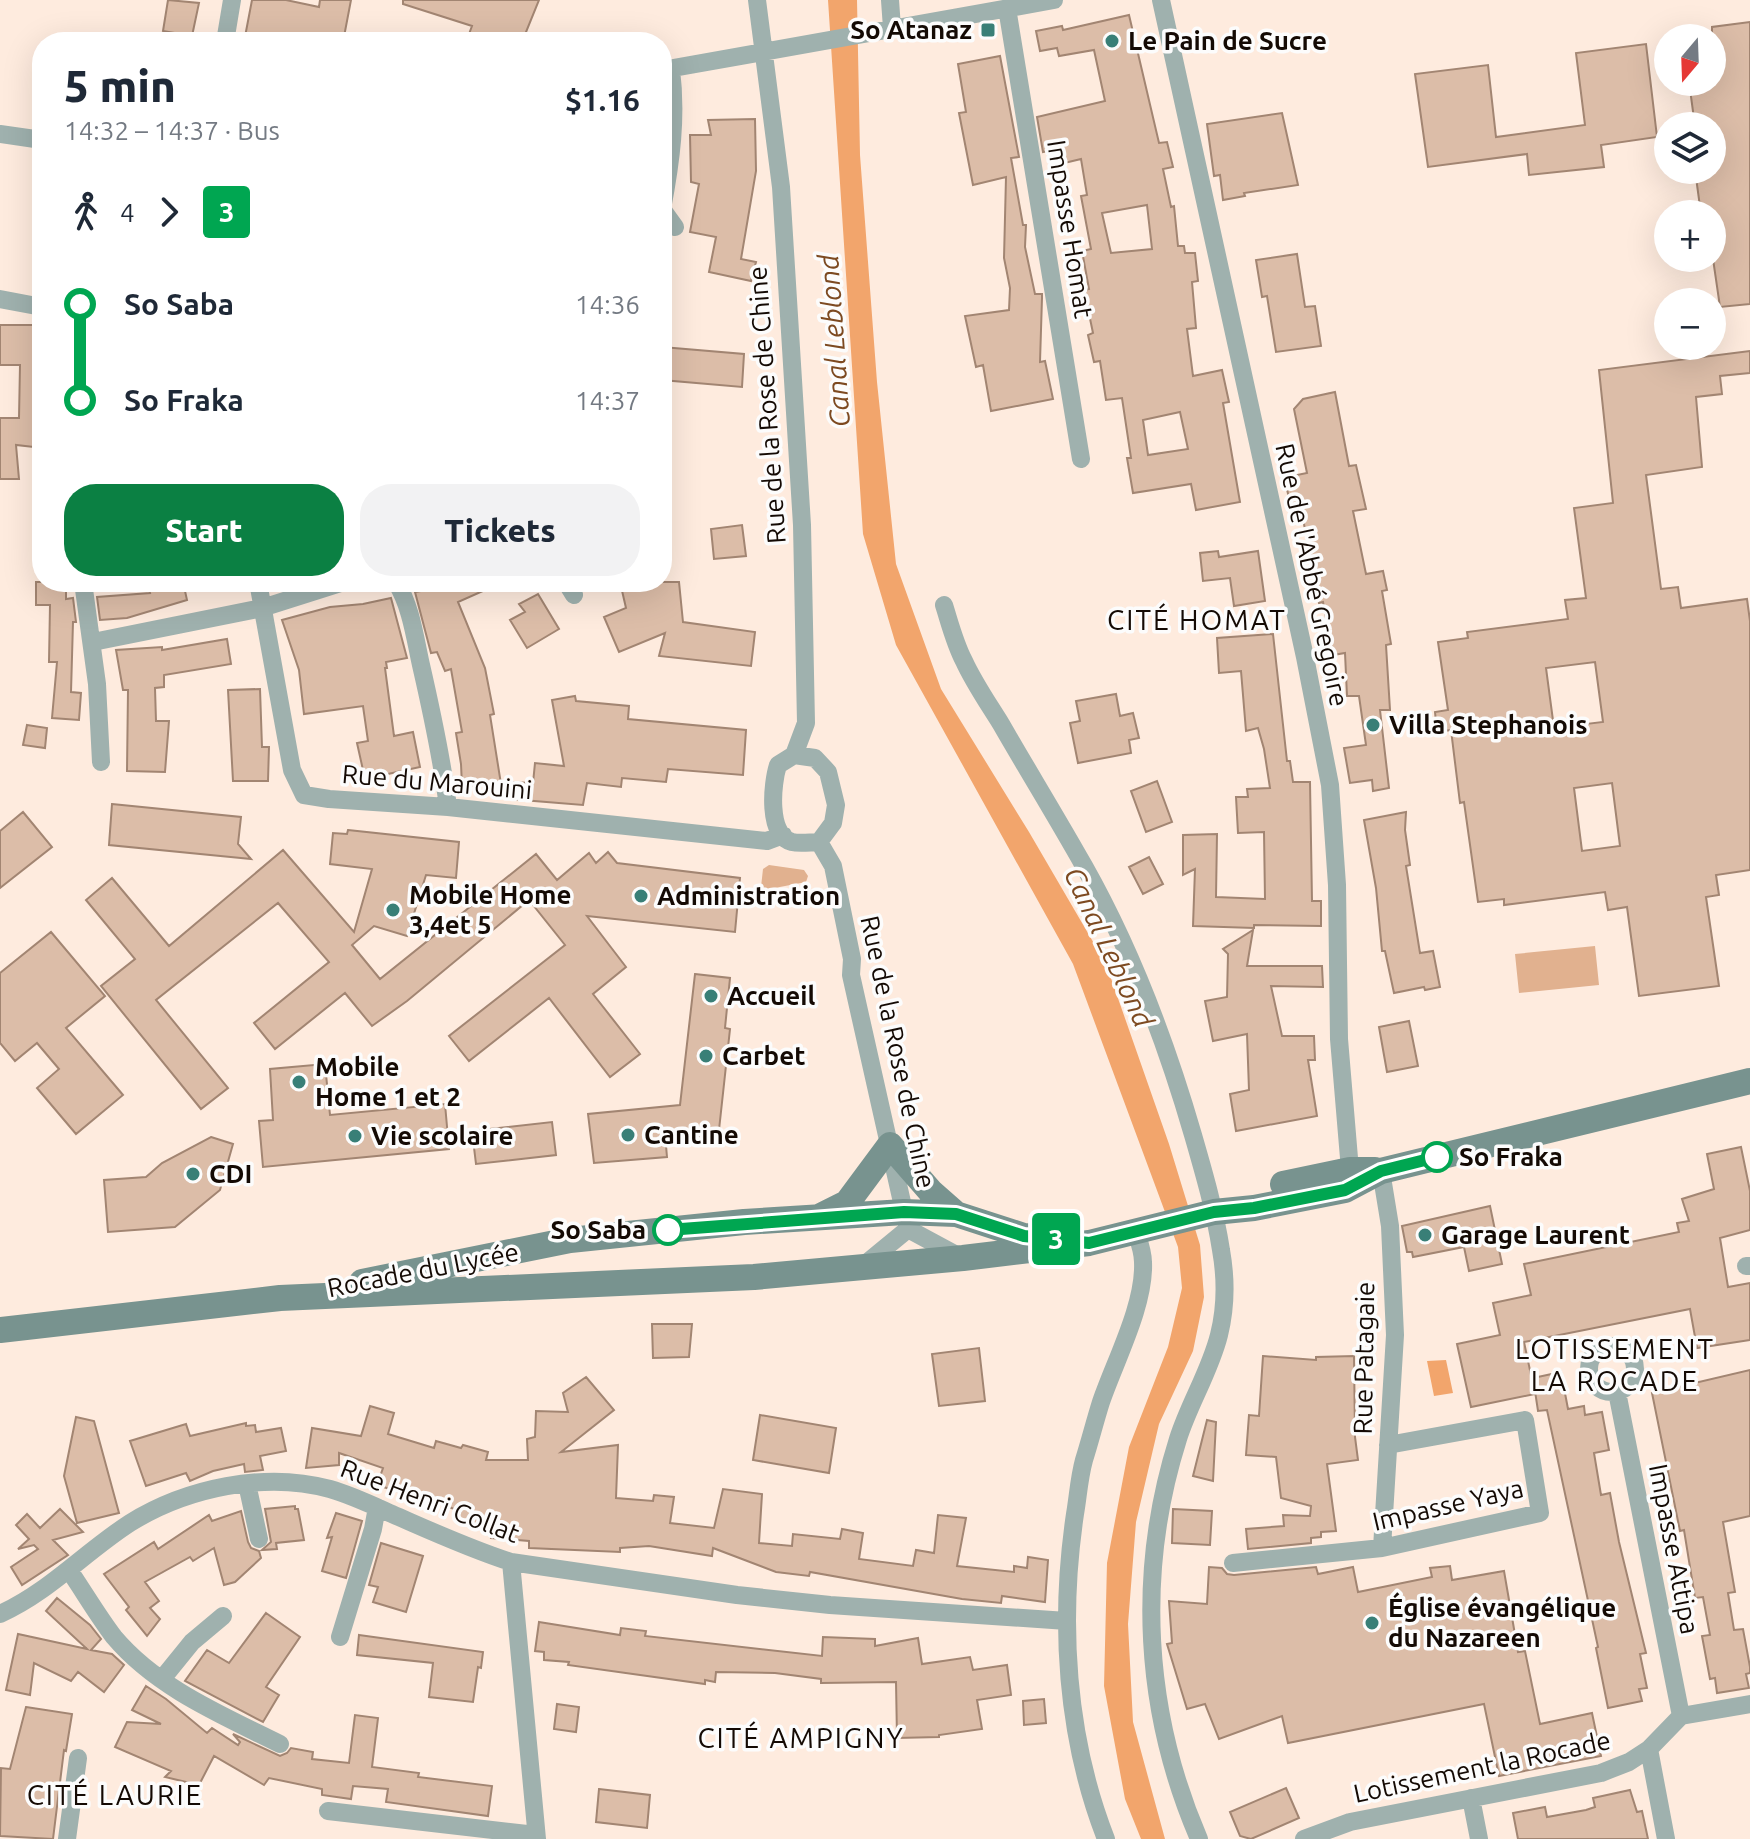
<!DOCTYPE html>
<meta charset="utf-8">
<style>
:root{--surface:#fff;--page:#f2f2f3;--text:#1f2937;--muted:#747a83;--accent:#0b8043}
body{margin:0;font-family:Ubuntu,sans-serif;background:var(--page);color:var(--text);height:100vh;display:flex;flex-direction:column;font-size:30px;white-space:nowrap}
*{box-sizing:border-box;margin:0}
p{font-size:26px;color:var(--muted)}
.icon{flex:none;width:44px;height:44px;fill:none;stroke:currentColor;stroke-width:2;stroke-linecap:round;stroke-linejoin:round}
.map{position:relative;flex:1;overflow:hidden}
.details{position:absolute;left:32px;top:32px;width:640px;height:560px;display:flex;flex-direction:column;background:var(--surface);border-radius:32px;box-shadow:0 8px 32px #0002}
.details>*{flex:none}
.badge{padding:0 16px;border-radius:6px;font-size:28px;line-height:52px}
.needle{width:52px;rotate:199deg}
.controls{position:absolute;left:1654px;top:24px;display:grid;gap:16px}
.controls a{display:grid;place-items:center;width:72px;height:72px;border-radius:50%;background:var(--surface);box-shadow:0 8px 32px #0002;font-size:40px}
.map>.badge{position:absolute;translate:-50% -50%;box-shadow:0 0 0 4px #fff}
.legs{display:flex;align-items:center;gap:12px;height:88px;padding:0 32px;font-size:26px}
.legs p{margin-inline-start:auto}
.headline{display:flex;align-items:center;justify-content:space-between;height:136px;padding:0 32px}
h1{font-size:44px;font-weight:800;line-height:60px}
.action{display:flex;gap:16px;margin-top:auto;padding:16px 32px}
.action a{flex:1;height:92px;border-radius:32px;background:var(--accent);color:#fff;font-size:32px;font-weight:800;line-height:92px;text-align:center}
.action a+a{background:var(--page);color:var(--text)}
ul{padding:0 32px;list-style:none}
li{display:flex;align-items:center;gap:28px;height:96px;font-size:30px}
li i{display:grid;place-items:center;width:12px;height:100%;margin:0 10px;background:currentColor}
li i::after{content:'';width:20px;height:20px;margin:-10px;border:6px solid;border-radius:50%;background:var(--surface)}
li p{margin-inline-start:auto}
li:first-child i{background:linear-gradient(#0000 50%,currentColor 0)}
li:last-child i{background:linear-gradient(currentColor 50%,#0000 0)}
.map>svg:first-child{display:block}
.green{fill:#e1b18f}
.water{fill:#f2a56c}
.building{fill:#dcbda8;stroke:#a28572;stroke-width:2;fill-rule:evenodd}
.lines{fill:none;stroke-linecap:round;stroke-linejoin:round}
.street{stroke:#9fb1ae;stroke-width:18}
.secondary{stroke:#78938f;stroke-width:26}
.line-1-casing{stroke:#fff;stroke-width:18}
.line-1{stroke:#00a651;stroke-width:12}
.poi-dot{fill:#397f77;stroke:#fcfcfc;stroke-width:3}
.stop-1-dot{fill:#fff;stroke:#00a651;stroke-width:4}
.labels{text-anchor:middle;stroke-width:7;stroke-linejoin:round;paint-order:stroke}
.poi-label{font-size:26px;font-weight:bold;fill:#140a04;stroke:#fcfcfc;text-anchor:start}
.street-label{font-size:26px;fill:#140a04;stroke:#fcfcfc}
.stop-label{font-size:26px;font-weight:bold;fill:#140a04;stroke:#fcfcfc;text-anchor:start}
.water-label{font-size:28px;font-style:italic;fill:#7d4a21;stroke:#fcfcfc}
.neighbourhood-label{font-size:28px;letter-spacing:2px;fill:#140a04;stroke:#fcfcfc}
</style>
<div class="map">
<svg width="1750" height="1839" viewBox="0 0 1750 1839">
<rect width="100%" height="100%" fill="#feebde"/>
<!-- green -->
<path class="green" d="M769 865 804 870 808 876 806 882 764 890 761 887 763 869Z
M1595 946 1599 985 1519 993 1515 954Z"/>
<!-- water -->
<path class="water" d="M828 0H857L860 155 877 382 896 564 941 689 1029 832 1106 964 1169 1144 1200 1245 1204 1297 1193 1351 1159 1424 1136 1522 1128 1624 1133 1722 1165 1839H1141L1125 1799 1104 1686 1107 1563 1129 1447 1168 1347 1182 1288 1178 1247 1073 964 896 645 863 534Z
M1446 1360 1453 1393 1434 1396 1427 1361Z"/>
<!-- building -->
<path class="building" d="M168 0 199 3 192 36 163 31Z
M252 0H286L319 7 320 0H351L343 42H244Z
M403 0H539L522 42H466L472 26 403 4Z
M1129 15 1159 143 1167 142 1173 167 1163 169 1171 207 1174 206 1178 246H1184L1185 253H1195L1198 281 1192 282 1196 328 1187 329 1193 376 1222 370 1229 402 1223 403 1240 502 1196 510 1191 484 1133 493 1127 458H1131L1122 398 1106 400 1100 361 1094 362 1088 335 1093 333 1084 290 1089 289 1082 251 1091 249 1081 196 1087 195 1081 159 1056 165 1053 150 1043 152 1037 117 1105 101 1094 50 1059 56 1057 48 1040 51 1036 31 1062 26 1063 30ZM1147 205 1152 249 1111 253 1102 213ZM1180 412 1188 449 1148 455 1143 420Z
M1750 22V304L1720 307 1712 252V214H1701L1695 170H1712V126H1695L1689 82H1712V27Z
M1646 44 1657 137 1601 145 1604 167 1529 175 1527 154 1428 167 1415 74 1488 65 1496 137 1585 125 1576 53Z
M1000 56 1019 157 1011 158 1023 225H1026L1025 247 1035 294H1042V298L1040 362 1045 361 1053 399 991 411 983 365 976 367 965 316 1009 310 1010 288 1004 258 1006 177 973 185 959 113 966 112 958 64Z
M1282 113 1298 185 1244 193 1245 196 1223 200 1220 175 1214 176 1207 124Z
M755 119 756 171 741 259 756 262 751 281 709 272 716 237 690 232 699 184 691 182 690 135H711L708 120Z
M1297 254 1305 307 1315 306 1321 346 1276 352 1267 296 1262 297 1256 260Z
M0 325H39L42 350V448L16 445 19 479H0V418H19L20 365H0Z
M662 347 744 354 742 387 662 380Z
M1750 351V373L1720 376 1722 394 1696 397 1702 467 1646 475 1661 589 1678 587 1681 608 1747 599 1750 621V870L1716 875 1719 895 1706 897 1719 986 1639 996 1627 907 1608 910 1605 892 1504 905V899L1478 902 1464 802 1460 803 1451 730 1437 732 1435 712 1448 710 1438 642 1468 638 1467 632 1568 619 1565 600 1586 598 1574 508 1613 503 1599 370ZM1595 662 1603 722 1554 728 1546 668ZM1612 783 1620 846 1582 851 1574 788Z
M1335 392 1349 466 1356 465 1366 509 1353 511 1366 574 1383 571 1387 590 1382 591 1391 644 1386 645 1390 710H1380L1389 788 1373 791 1372 780 1350 783 1344 748 1366 745 1359 696H1347L1345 653 1333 655 1323 602 1319 603 1303 519H1299L1297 508H1291L1287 489 1294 488 1292 476 1307 473 1294 409 1303 399Z
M742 525 746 556 714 559 711 529Z
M1218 551 1219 557 1258 551 1265 601 1234 606 1230 578 1203 581 1200 553Z
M36 582H66V599L73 598 76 622H73L71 692 81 693 79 720 52 718 57 662H49L50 605H36Z
M147 582H178L180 591H185L187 600 127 618 100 620 97 597 150 593Z
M417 582H503L458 602 485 668 494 714 490 715 501 784 462 786 461 764 456 733 462 732 451 669 445 671 437 652 431 653 415 592 421 591Z
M620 582H679L683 622 755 632 751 666 659 656 665 633 619 652 604 617 626 608Z
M538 594 559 629 527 648 510 620 525 612 519 604Z
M391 598 407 658 386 662 387 668H385L394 736 413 732 420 767 365 779 357 743 368 741 363 706 304 714 299 670 282 620 330 607 363 604Z
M1273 634 1287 761H1290L1293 782H1310L1312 901H1321V926L1254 925V928L1193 926 1195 869 1183 875V835L1217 834 1216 897 1265 899 1264 832 1238 833 1236 797H1248L1247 789 1270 788 1264 749 1258 728 1246 731 1241 671 1219 673 1217 638Z
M227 639 231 664 164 675V687L155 688 156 721H169L165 772 127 771 128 690H123L116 650 162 647V650Z
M260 689 262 747H269L268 781H233L228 690Z
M1116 694 1120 716 1133 713 1139 738 1129 740 1131 753 1078 763 1070 723 1080 721 1076 701Z
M575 696 576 701 629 706 628 719 746 730 743 775 668 769 666 782 622 778 621 787 587 783 583 805 510 799 512 782 533 783 535 763 564 766 552 700Z
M27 725 47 728 45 748 23 745Z
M1157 781 1172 822 1146 832 1131 791Z
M112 804 241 817 238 844 251 859 109 845Z
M23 812 52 847 0 888V831Z
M1406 812 1405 830 1410 865 1406 866 1420 953 1433 951 1440 987 1425 990 1424 987 1394 993 1385 951H1382L1376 888 1364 820Z
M348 830 459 842 456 878 426 875 407 936 374 926 352 945 380 979 536 854 557 880 589 853 596 863 608 852 617 863 740 878 735 932 587 916 626 967 593 994 640 1054 610 1077 549 998 469 1061 449 1036 565 945 529 900 407 1001 372 1026 345 993 275 1049 254 1023 329 962 278 903 156 1000 228 1088 201 1109 101 986 135 959 86 900 112 878 169 946 283 850 354 932 372 869 330 864 333 833 347 834Z
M1149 857 1163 884 1143 894 1129 867Z
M1253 930 1247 966H1322L1323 987 1271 986 1282 1036H1314L1315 1060H1308L1317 1116 1236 1131 1230 1094 1249 1090 1247 1034 1213 1041 1205 1001 1227 997 1228 954 1223 949Z
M51 932 105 996 66 1028 123 1095 76 1134 37 1088 59 1069 37 1043 15 1061 0 1043V973Z
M695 974 730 978 725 1028 730 1029 718 1139 665 1134 667 1157 594 1163 588 1114 680 1105Z
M1409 1021 1418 1066 1387 1072 1379 1027Z
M325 1064 330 1115 445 1104 449 1149 263 1167 259 1121 273 1120 270 1069Z
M552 1122 556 1155 476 1164 472 1131Z
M211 1137 233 1144 220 1190 175 1227 108 1232 104 1180 146 1177 162 1163Z
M1741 1147 1750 1191V1230L1720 1238 1728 1287 1750 1283V1340L1697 1348 1690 1309 1524 1342 1535 1394 1471 1407 1457 1344 1500 1335 1493 1303 1531 1295 1524 1264 1679 1232 1677 1223 1689 1221 1682 1199 1714 1189 1707 1154Z
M1490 1206 1502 1264 1469 1271 1464 1247 1413 1257 1412 1252H1407L1402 1226Z
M652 1324H692L689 1357 653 1358Z
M979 1348 985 1401 939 1406 932 1354Z
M1263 1356 1316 1360V1357L1354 1356 1355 1437 1358 1460 1327 1464 1336 1531 1321 1532V1537L1311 1538V1543L1248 1549 1246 1529 1284 1526 1283 1515 1310 1516 1311 1506 1281 1498 1276 1457 1246 1455 1249 1415 1259 1416Z
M1750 1370V1516L1723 1522 1735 1592 1728 1593 1734 1630 1743 1629 1750 1667V1673L1746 1674 1749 1688 1717 1693 1715 1678 1710 1679 1702 1636 1710 1635 1703 1597 1695 1598 1684 1530 1680 1531 1652 1393Z
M1561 1372 1568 1409 1584 1406 1585 1415 1602 1412 1609 1450 1594 1453 1601 1495 1610 1493 1619 1542 1646 1653 1640 1654 1647 1688 1639 1689 1642 1701 1608 1708 1596 1648 1598 1647 1547 1410 1538 1411 1533 1378Z
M586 1377 614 1410 561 1452 618 1445 616 1498 653 1501 654 1495 674 1497 670 1523 714 1528 723 1489 762 1494 759 1543 792 1546 793 1534 840 1539 842 1529 863 1533 859 1559 913 1566 916 1550 934 1553 938 1515 966 1518 957 1566 1014 1572V1566L1027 1568 1028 1557 1048 1560 1045 1602 1002 1596 1001 1603 962 1599 810 1572 809 1576 776 1572 713 1548 712 1556 649 1546 620 1548V1552L529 1548V1541L491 1538 492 1530 458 1519 461 1511 377 1485 383 1468 339 1453V1465L306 1468 312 1428 361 1436 370 1406 394 1413 388 1434 434 1448 436 1441 461 1448 463 1445 488 1452 486 1460H528L527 1439 535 1437 536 1411 568 1412 563 1393Z
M760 1415 836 1428 829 1473 753 1460Z
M76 1417 94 1421 119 1513 77 1523 64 1476Z
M1207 1420 1216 1422 1213 1481 1193 1476Z
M246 1423V1426L255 1425 256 1432 281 1428 286 1451 260 1456 263 1470 245 1472 244 1464 213 1471 190 1481 186 1473 146 1486 130 1441 186 1424 190 1436Z
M295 1506V1509H298L304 1540 276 1543 277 1549 262 1550 271 1542 265 1509Z
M60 1509 83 1532 53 1540 68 1555 22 1585 11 1567 38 1549 34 1545 18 1549 29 1539 16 1525 27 1514 40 1528Z
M1173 1509 1212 1511 1210 1545 1172 1543Z
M241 1511 248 1542 251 1548 259 1551 261 1558 235 1582 224 1585 214 1548 193 1561 190 1557 145 1582 159 1601 150 1608 160 1619 147 1636 126 1610 129 1607 104 1574 154 1542 158 1549 209 1515 212 1521Z
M336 1513 362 1521 346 1578 322 1571 332 1537 327 1538Z
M381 1543 423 1556 406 1612 373 1602 378 1587 369 1585Z
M1450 1566 1452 1580 1504 1571 1518 1652 1525 1651 1540 1724 1592 1713 1601 1756 1499 1776 1484 1704 1288 1743 1282 1716 1219 1739 1205 1704 1187 1709 1167 1644 1172 1643 1169 1601 1207 1604 1209 1567 1222 1568 1227 1574 1234 1575 1316 1567 1318 1574 1353 1567 1358 1592 1432 1577 1430 1568Z
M57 1598 90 1625 101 1639 91 1650 112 1654 124 1665 104 1692 78 1672 71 1681 34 1663 30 1695 6 1690 18 1634 87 1649 46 1611Z
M266 1613 300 1637 266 1687 279 1695 263 1722 185 1681 207 1650 229 1663Z
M539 1622 620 1635 621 1628 646 1631 645 1636 822 1656 823 1637 875 1639V1646L918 1638 922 1664 970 1657 973 1670 1007 1665 1011 1695 977 1700 982 1729 939 1735V1737L897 1738 896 1682 821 1683V1679L775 1673 716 1672 715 1682 705 1680V1684L568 1665 569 1662 544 1660V1652L535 1651Z
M359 1635 483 1652 481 1668 478 1667 473 1702 429 1697 433 1663 357 1655Z
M146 1686 166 1699 207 1733 212 1728 238 1745 240 1742 233 1734 280 1756 287 1753 291 1748 313 1752 312 1759 349 1763 355 1715 378 1718 372 1767 419 1773 418 1777 492 1786 488 1816 386 1802 388 1789 353 1786 351 1799 322 1795V1789L269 1778 264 1785 214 1756 199 1785 165 1777 171 1771 115 1747 127 1722 161 1724 132 1710Z
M1044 1699 1046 1723 1024 1725 1023 1701Z
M557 1704 579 1707 576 1732 554 1729Z
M26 1707 72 1714 66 1751 64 1750 53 1839 0 1836 1 1768 10 1769Z
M1286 1788 1299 1818 1251 1839 1240 1836 1230 1812Z
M599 1789 650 1795 647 1828 596 1822Z
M1630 1790 1637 1812 1642 1811 1648 1839H1518L1513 1813 1545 1807 1547 1817 1586 1810 1595 1807 1593 1798Z"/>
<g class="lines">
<!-- street -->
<path class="street" d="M757 0 781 187 802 525 806 723 794 755
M890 0 892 28
M1161 0 1305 657 1330 785 1337 885 1339 1039 1350 1170
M1007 8 1081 459
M225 42 232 0
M671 69C677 117 671 162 662 209L675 227
M662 70 1054 0
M0 134 42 140
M0 299 42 307
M83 582 97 684 101 762
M258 582 292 770 304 795 329 799 448 807 767 841 783 835
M396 582C411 606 415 638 421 665 432 713 442 759 448 807
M566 582 574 595
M944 605C950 624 955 644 964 661 974 683 988 703 1001 724 1028 771 1057 818 1084 866 1132 951 1166 1042 1193 1135 1204 1173 1215 1211 1221 1250 1226 1278 1226 1307 1219 1335 1210 1371 1189 1404 1178 1439 1136 1572 1144 1712 1199 1839
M93 642 262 608 344 582
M794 755 815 758 828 772 836 805 833 823 819 842C811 842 800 844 792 842 767 835 772 784 778 765Z
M819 842 833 866 852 959 851 975 908 1229 960 1257
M1381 1171 1390 1226 1395 1335 1382 1548
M863 1266 908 1229
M1746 1266H1750
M1589 1369a23 23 0 1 1 46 0a23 23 0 1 1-46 0Z
M1617 1392 1681 1716
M247 1484 259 1539
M511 1562 537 1839
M1233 1563 1382 1548 1540 1513 1525 1420 1388 1445
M69 1570C84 1592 98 1616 114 1637 157 1688 222 1715 280 1744
M0 1614C49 1592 85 1552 130 1523 186 1488 265 1471 330 1489 351 1495 372 1505 392 1514 431 1531 470 1549 511 1562L737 1595 830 1605 1067 1621
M340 1637 373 1529 377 1507
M162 1679 192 1642 223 1616
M1649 1749 1666 1839
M1471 1798 1479 1839
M328 1811 536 1835
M67 1839 78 1758
M1106 1839C1066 1737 1059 1622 1075 1514 1078 1497 1079 1478 1084 1460 1090 1441 1095 1421 1101 1402 1115 1361 1145 1305 1143 1262 1143 1252 1139 1241 1136 1232
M1304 1839 1350 1822 1601 1773 1629 1762 1649 1749 1681 1716 1750 1704"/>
<!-- secondary -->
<path class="secondary" d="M1283 1184 1350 1170H1375
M821 1216 847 1203 890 1145 931 1192 956 1214
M362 1282 570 1240 744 1222 904 1212 956 1214 1024 1236 1050 1239
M0 1330 280 1298 754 1277 963 1258 1089 1243 1214 1212 1254 1208 1345 1190 1381 1171 1750 1081"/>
</g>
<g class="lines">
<!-- line-1 casing -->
<g class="line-1-casing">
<path id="line-1" d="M668 1230 904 1212 956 1214 1024 1236 1089 1243 1214 1212 1254 1208 1345 1190 1381 1171 1437 1157"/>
</g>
<!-- line-1 -->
<use href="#line-1" class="line-1"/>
</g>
<!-- markers -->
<g class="poi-dot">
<rect x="980" y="22" width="16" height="16" rx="4"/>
<circle cx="1112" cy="41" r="8"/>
<circle cx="1373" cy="725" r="8"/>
<circle cx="641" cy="896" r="8"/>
<circle cx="393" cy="910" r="8"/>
<circle cx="711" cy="996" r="8"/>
<circle cx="706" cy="1056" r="8"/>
<circle cx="299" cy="1082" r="8"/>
<circle cx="628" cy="1135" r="8"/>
<circle cx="355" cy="1136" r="8"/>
<circle cx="193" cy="1174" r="8"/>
<circle cx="1425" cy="1235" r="8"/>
<circle cx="1372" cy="1623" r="8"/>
</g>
<g class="stop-1-dot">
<circle cx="1437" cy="1157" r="14"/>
<circle cx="668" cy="1230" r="14"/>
</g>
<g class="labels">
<!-- poi labels -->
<g class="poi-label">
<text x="972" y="39" text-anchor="end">So Atanaz</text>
<text x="1128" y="50">Le Pain de Sucre</text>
<text x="1389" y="734">Villa Stephanois</text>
<text x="409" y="904">Mobile Home<tspan x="409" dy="30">3,4et 5</tspan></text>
<text x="657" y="905">Administration</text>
<text x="727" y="1005">Accueil</text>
<text x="722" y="1065">Carbet</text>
<text x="315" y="1076">Mobile<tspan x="315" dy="30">Home 1 et 2</tspan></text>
<text x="644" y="1144">Cantine</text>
<text x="371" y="1145">Vie scolaire</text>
<text x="209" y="1183">CDI</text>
<text x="1441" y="1244">Garage Laurent</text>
<text x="1388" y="1617">Église évangélique<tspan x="1388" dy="30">du Nazareen</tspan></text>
</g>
<!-- street labels -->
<g class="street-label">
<text transform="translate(1070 229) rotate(81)" y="9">Impasse Homat</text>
<text transform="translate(767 405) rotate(-94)" y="9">Rue de la Rose de Chine</text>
<text transform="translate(1312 575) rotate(78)" y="9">Rue de l'Abbé Gregoire</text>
<text transform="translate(437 782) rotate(5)" y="9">Rue du Marouini</text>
<text transform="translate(898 1052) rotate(78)" y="9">Rue de la Rose de Chine</text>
<text transform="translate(423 1270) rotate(-11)" y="9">Rocade du Lycée</text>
<text transform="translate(1364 1358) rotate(-89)" y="9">Rue Patagaie</text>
<text transform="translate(430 1501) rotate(21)" y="9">Rue Henri Collat</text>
<text transform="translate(1448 1505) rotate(-13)" y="9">Impasse Yaya</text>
<text transform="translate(1674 1549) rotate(79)" y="9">Impasse Attipa</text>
<text transform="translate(1482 1767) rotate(-12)" y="9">Lotissement la Rocade</text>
</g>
<!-- stop labels -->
<g class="stop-label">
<text x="1459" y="1166">So Fraka</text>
<text x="646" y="1239" text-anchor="end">So Saba</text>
</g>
<!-- water labels -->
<g class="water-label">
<text transform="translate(834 341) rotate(-94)" y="10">Canal Leblond</text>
<text transform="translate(1109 947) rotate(65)" y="10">Canal Leblond</text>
</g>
<!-- neighbourhood labels -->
<g class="neighbourhood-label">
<text x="1197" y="630">CITÉ HOMAT</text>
<text x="1615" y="1359">LOTISSEMENT<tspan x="1615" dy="32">LA ROCADE</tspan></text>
<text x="801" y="1748">CITÉ AMPIGNY</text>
<text x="115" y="1805">CITÉ LAURIE</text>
</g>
</g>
</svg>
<div class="controls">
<a><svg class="needle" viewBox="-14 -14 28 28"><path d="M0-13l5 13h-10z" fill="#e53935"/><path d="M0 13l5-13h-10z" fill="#747a83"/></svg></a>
<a><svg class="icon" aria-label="layers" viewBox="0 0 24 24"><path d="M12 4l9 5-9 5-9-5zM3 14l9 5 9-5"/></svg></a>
<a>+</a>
<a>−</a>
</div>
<b class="badge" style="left:1056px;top:1239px;background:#00a651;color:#fff">3</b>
<section class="details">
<div class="headline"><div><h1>5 min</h1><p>14:32 – 14:37 · Bus</p></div><b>$1.16</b></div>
<div class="legs"><svg class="icon" aria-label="walk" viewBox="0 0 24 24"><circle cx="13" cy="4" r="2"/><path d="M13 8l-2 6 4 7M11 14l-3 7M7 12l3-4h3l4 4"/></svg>4<svg class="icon" aria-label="forward" viewBox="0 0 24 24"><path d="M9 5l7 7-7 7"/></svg><b class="badge" style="background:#00a651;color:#fff">3</b></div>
<ul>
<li><i style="color:#00a651"></i><b>So Saba</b><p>14:36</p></li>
<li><i style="color:#00a651"></i><b>So Fraka</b><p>14:37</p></li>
</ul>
<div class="action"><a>Start</a><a>Tickets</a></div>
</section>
</div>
